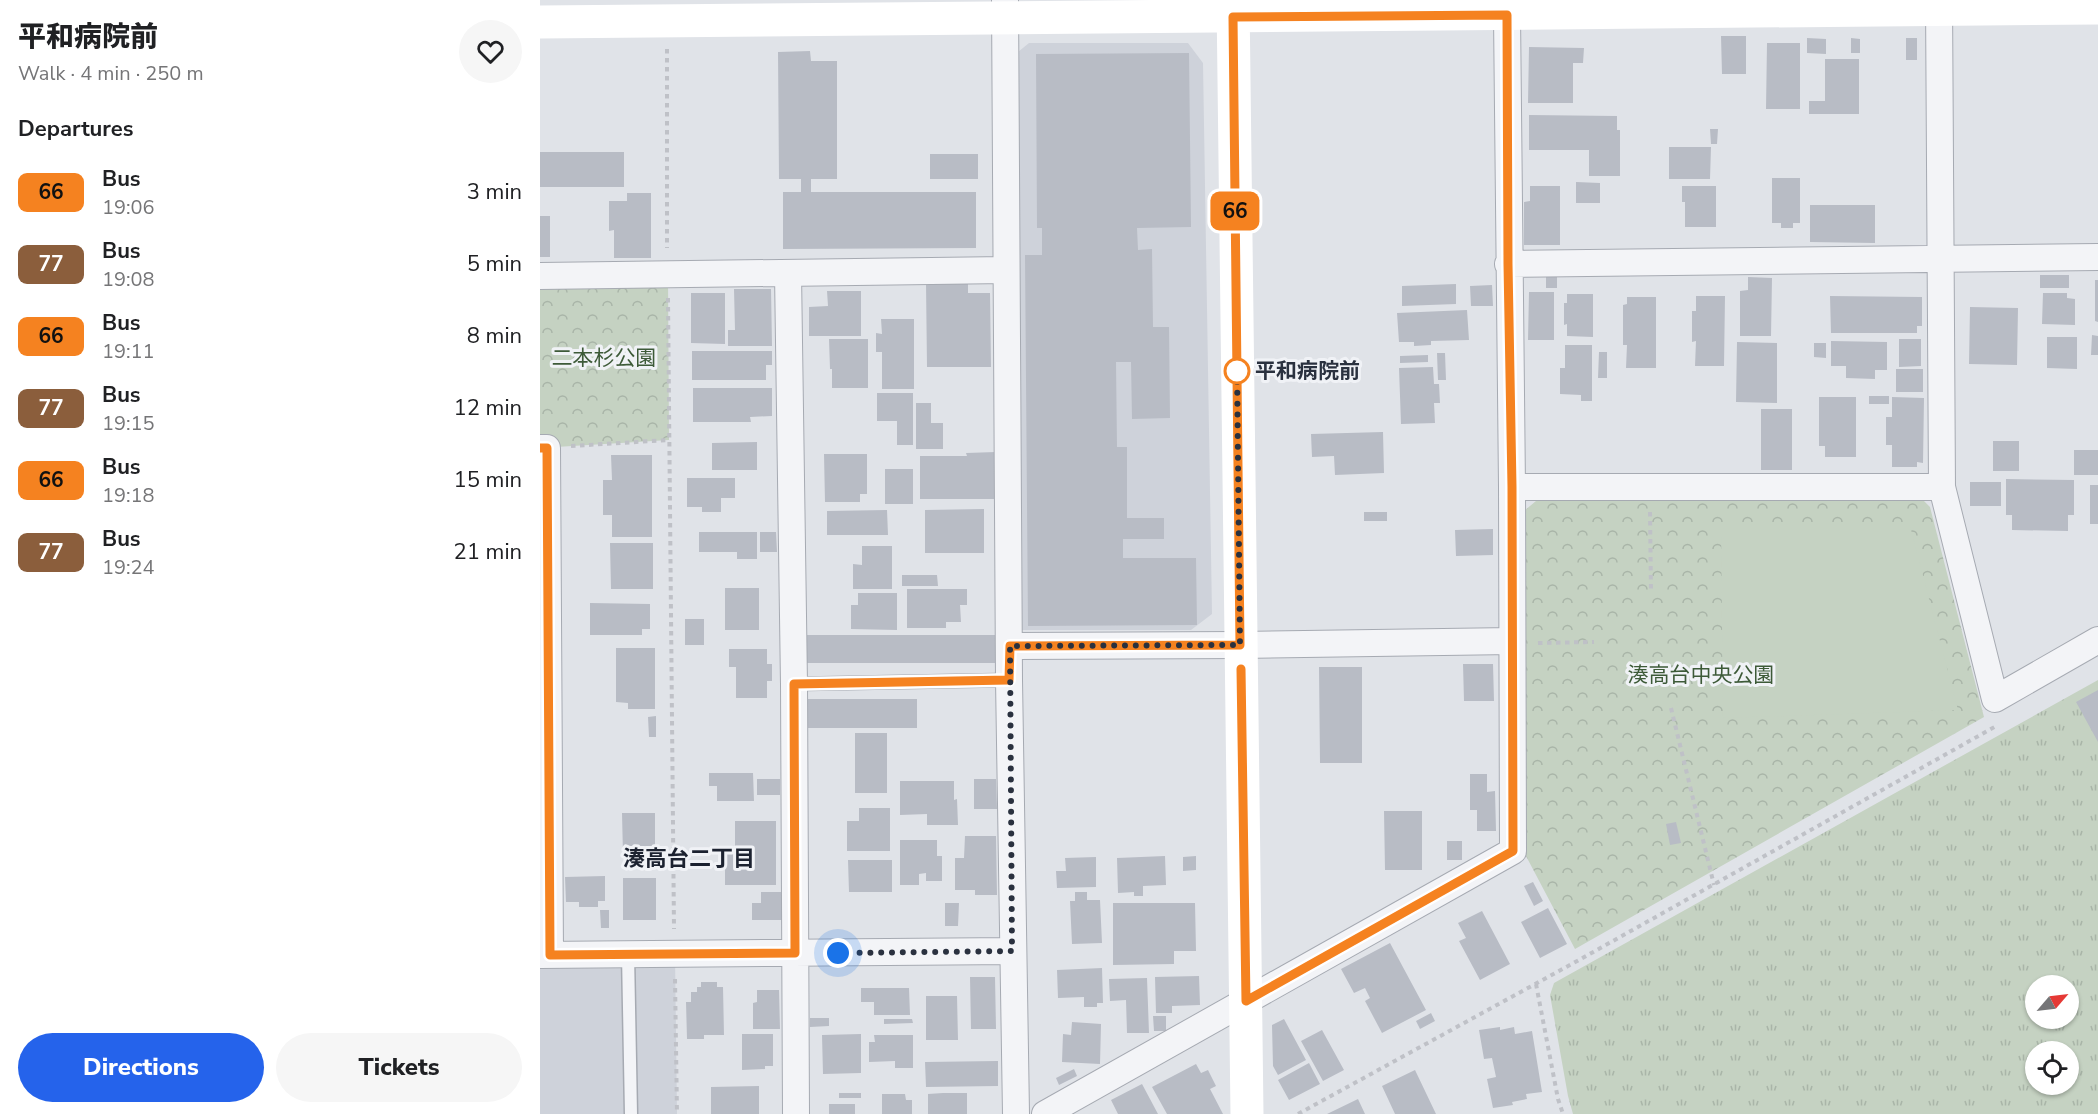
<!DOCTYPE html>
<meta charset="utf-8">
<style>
:root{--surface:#fff;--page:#f6f6f6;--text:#202124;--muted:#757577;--accent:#2563eb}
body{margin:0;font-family:"Nunito Sans","Noto Sans JP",sans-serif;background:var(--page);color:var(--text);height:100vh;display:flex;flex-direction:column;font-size:22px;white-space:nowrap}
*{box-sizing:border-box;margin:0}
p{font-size:20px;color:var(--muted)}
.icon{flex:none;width:33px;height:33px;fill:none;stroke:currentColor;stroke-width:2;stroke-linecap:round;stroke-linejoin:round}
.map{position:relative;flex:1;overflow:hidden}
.drawer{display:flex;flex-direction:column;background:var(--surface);width:540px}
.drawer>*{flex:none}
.badge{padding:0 12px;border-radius:9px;font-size:21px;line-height:39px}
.needle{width:39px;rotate:62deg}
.buttons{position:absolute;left:1485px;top:975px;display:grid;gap:12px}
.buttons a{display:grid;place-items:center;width:54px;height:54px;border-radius:50%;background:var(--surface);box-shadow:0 2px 4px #0004;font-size:30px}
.you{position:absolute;width:30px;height:30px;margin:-15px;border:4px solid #fff;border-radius:50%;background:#1a73e8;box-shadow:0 0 0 9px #1a73e833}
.map>.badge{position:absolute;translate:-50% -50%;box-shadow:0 0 0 3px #fff}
h2{padding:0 18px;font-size:22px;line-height:54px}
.round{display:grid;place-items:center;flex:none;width:63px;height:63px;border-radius:32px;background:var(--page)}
.head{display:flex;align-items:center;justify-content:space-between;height:102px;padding:0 18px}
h1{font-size:28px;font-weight:800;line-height:45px}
.primary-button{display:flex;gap:12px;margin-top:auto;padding:12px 18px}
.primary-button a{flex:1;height:69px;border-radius:36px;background:var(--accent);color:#fff;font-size:24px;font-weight:800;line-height:69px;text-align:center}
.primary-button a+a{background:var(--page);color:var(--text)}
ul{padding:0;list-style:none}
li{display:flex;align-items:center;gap:18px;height:72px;padding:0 18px}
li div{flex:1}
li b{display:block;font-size:22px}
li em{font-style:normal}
li .badge{min-width:66px;font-weight:700;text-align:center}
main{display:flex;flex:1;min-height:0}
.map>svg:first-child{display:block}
.built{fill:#ced2da}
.grass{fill:url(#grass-tufts);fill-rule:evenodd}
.forest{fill:url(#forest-crowns)}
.garden{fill:#c5d2c2}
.building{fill:#b8bcc5}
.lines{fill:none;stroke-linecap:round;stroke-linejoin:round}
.lane-casing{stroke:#a6aab2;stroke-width:15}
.street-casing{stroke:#a6aab2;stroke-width:28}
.path{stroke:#bfc1c7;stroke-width:4;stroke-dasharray:4.5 4.5;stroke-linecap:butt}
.lane{stroke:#f3f4f7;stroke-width:12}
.street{stroke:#f3f4f7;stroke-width:26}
.secondary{stroke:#fff;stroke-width:33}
.line-casing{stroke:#fff;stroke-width:14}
.line{stroke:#f58220;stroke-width:9}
.walk{stroke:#2a313f;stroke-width:6;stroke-dasharray:0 10.8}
.stop-dot{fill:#fff;stroke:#f58220;stroke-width:3}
.labels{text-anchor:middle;stroke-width:6;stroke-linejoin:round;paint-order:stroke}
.park-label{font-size:21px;fill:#3d5a38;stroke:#f0f2f6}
.stop-label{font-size:21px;font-weight:bold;fill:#2a313f;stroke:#f0f2f6;text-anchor:start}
.neighbourhood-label{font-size:22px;font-weight:bold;fill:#1c2230;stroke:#f0f2f6}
</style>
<main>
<section class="drawer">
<div class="head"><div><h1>平和病院前</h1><p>Walk · 4 min · 250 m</p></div><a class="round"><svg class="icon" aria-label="heart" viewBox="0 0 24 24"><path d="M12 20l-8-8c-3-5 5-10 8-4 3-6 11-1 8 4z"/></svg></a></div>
<h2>Departures</h2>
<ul>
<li><span class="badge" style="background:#f58220;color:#111">66</span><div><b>Bus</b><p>19:06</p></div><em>3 min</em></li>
<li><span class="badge" style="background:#8b5e3c;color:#fff">77</span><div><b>Bus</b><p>19:08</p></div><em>5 min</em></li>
<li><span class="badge" style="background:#f58220;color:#111">66</span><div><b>Bus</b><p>19:11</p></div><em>8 min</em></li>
<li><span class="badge" style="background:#8b5e3c;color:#fff">77</span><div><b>Bus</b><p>19:15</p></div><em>12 min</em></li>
<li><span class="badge" style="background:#f58220;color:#111">66</span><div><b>Bus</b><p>19:18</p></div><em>15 min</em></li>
<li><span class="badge" style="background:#8b5e3c;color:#fff">77</span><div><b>Bus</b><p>19:24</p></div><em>21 min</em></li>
</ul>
<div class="primary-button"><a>Directions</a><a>Tickets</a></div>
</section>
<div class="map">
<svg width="1558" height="1114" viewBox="0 0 1558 1114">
<defs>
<pattern id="grass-tufts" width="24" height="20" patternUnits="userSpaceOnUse" patternTransform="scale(1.5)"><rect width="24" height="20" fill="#c5d2c2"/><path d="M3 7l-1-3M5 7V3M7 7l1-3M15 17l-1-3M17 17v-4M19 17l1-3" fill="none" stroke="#a9b5a8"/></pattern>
<pattern id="forest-crowns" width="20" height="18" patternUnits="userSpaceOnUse" patternTransform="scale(1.5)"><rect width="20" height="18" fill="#c5d2c2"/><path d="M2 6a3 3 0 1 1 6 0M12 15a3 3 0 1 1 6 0" fill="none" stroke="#a9b5a8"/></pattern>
</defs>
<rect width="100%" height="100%" fill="#e0e3e8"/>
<!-- built -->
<path class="built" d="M489 43H648L663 63 672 614 651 630H480L478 52Z
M135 954 137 1114H0V955Z"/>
<!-- grass -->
<path class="grass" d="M1558 680V1114H1033L1028 1096 1010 995 1014 983ZM1496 986H1528V1018H1496ZM1496 1052H1528V1084H1496Z"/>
<!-- forest -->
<path class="forest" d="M128 274 129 440 0 448V276Z
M1380 497 1390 507 1444 717 1035 949 986 856 984 511 996 501Z"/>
<!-- garden -->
<path class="garden" d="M1181 522H1369L1418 710 1183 718Z"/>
<!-- building -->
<path class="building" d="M1181 36H1206V74H1182Z
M1267 38 1286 39V54L1267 53Z
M1311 38 1320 39V53H1311Z
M1366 38H1377V60H1366Z
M1227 43H1260V109H1226Z
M989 47 1044 48 1043 63H1033V103H988Z
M270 51 271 61H297V179H271V192H436V248L243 249V192H261V179H239L238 52Z
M649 53 651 227 597 228 598 250 612 249 613 327H629L630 418 592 419 591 362H576L577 447H587V518H624V539H583V558H656L657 625 488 626 485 255H502V228H497L496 54Z
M1285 59H1319V114H1269V101H1285Z
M989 115 1077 116V130H1080V176H1049V150H989Z
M1170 129H1178L1177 144H1171Z
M1129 147H1171L1170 179H1129Z
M0 152H84V187H0Z
M390 154H438V179H390Z
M1232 178H1260V223H1253V228H1241V223H1232Z
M1036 182 1060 183V203H1036Z
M990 186H1020V245H984V202L990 201Z
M1142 186H1176V227H1145V202H1142Z
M87 193H111V258H74V230L69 231V201H87Z
M1270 205H1335V243L1270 242Z
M0 216H10V257H0Z
M1006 275H1017V288H1006Z
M1500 275H1529V288H1500Z
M1208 277 1232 278 1231 336H1200V291L1208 290Z
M1555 280H1558V322L1555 321Z
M386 283 428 284V293H450L451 367H387Z
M916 284V304L862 306V286Z
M952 285 953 306H931L930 286Z
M194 289H231L232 346H188V330H195Z
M287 291H321V336H269V307L288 306Z
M989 292H1014V340H988Z
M151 293H185V344L151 343Z
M1503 293H1527V298L1535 299V325L1502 324Z
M1027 294H1053V337L1027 336V324L1024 325V303H1027Z
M1156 296H1185L1184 366H1155L1156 341 1152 342V311H1156Z
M1290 296 1382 297V326H1377V333H1291Z
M1087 297H1116V368H1086L1087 345H1083V305L1087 304Z
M1430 307 1478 308 1477 365 1429 364Z
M927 310 929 340 891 341V345L874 346V342H859L857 313Z
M341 319H374V389H342V352H336V333L342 334Z
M1552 335 1558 336V355H1551Z
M1507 337H1537V369L1507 368Z
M289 339H328V388H292V369H290Z
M1359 339H1381V366L1359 367Z
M1291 341 1347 342V370H1335V379L1306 378V366H1291Z
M1197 342 1237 343V403L1196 402Z
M1274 343H1286V358L1274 357Z
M1025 345H1052V401H1041V395L1020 394V368H1025Z
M152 351H232V365H226V380H152Z
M1059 352H1067V378H1058Z
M897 353H905L906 380H898Z
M888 355V362L860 363V356Z
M893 367 894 384H899L900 403H894L895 423 861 424 859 368Z
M1356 369H1383V392H1356Z
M153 388H232V416L210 417 211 422H153Z
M337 393H373V445H357V421H337Z
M1329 396H1349V404H1329Z
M1279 397H1316V457H1285V446H1279Z
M1352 397 1384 398 1383 463 1377 462V467H1352V445H1346V417H1352Z
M376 403H391V423H403V449H376Z
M1221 409H1252V470H1221Z
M843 432 844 473 795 475 794 456 772 457 771 434Z
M1453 441H1479V471H1453Z
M217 442V470H172V443Z
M1534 450H1558V475H1534Z
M456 452 457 499H380V456H427L426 453Z
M284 454H327V494H320V502H285Z
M71 455H112V537H72V515H63V480H72Z
M345 469H373V504H345Z
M147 478H195V498H181V512H162V507H147Z
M1466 479 1534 480V515H1528V531L1472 530V515H1466Z
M1430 482H1461V506H1430Z
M1550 485H1558V524H1550Z
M444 509V553H385V510Z
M347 510 348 535H287V511Z
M824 512H847V521H824Z
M953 529V555L916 556 915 530Z
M159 532H217V559H197V552H159Z
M220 532H236L237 552H220Z
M70 543H113V589H71Z
M322 546H352V589H313V564L322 565Z
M362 575H397L398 586H362Z
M185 588H219V630H185Z
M367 589H427V605H420L421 622H406V628H367Z
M318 593H357V630L311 629V605H318Z
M50 603 110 604V629H102V635H50Z
M145 619H164V645H145Z
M264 635H457V663H264Z
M76 648H115V709H88V703L76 702Z
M189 649H227V664H232V681H227V698H196V667H189Z
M923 664H953L954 701H924Z
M779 667H822V763H780Z
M1558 690V742L1536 702Z
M267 699H377V728H268Z
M116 716V737H109L108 717Z
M315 733H347V793H315Z
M169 773H213L214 801H177V786H169Z
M930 774H947V792L955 791 956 831H937V810H930Z
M217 779H240V795H217Z
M434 779H456L457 809H434Z
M360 781H414V800L417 799 418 825H387V814L360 815Z
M319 808H350V851H307V821H319Z
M844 811H882V870H845Z
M82 813H115V868H88L87 855H83Z
M195 821H236V885H185V850H195Z
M1136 822 1141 843 1130 845 1126 824Z
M425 836H456L457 895H435V890H415V858H424Z
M360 840H397V856H402V881H386V873L379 874V885H360Z
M907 841H922V860H907Z
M625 856 626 885 603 886V896H594V892L578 893 577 858Z
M656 856V870L643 871V857Z
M556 857V887L517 888 516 871H526L525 858Z
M308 860H352V892H309Z
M65 876V901H58V907H39V902H26L25 877Z
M83 878H116V920H83Z
M993 882 1003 901 994 906 984 886Z
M221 892H242L243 920H212V903H221Z
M535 892H547V900H560L562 943 532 944 530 901H535Z
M405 903H419L418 926H405Z
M573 903H655L656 951H634V964L573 965Z
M1008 908 1027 944 1000 958 981 922Z
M60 910H69V928H61Z
M942 911 970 964 940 980 919 941 926 938 918 923Z
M850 943 886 1010 842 1033 825 1001 830 998 825 988 814 993 801 969Z
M562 968 563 1003H557V1007H544V997L518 998 517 970Z
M659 976 660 1005 632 1006V1013H616L615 977Z
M430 977H455L456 1029H431Z
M607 978 609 1033H587L586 1000 570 1001 569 979Z
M161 982H177V987H183L184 1035H164V1039H147L146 1002H151V992H157V987H161Z
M321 988H369L370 1015H334V1002H321Z
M217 990H239L240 1029H213V1003L217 1002Z
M386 996H417L418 1040H386Z
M891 1013 895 1021 880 1029 876 1021Z
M613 1016H626V1031H614Z
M270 1018H289V1026L270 1027Z
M344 1019H372L373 1023 344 1024Z
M744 1019 766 1060 738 1075 733 1066 732 1025Z
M532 1022 561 1024 560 1064 522 1062 523 1034 531 1035Z
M960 1027V1030L974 1027 975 1034 992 1031 1002 1092 986 1094 987 1099 972 1102 973 1105 953 1108 947 1079 956 1077 952 1058 944 1059 939 1030Z
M782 1030 804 1070 783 1081 761 1041Z
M202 1034H233V1066H225V1069L202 1070Z
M321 1034V1073L283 1074 282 1035Z
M334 1035H373V1068H355V1061L329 1062V1042H335Z
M458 1061V1086L386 1087 385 1062Z
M769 1063 780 1084 749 1100 738 1080Z
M656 1064 661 1073 668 1070 676 1086 670 1089 683 1114H627L612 1087Z
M534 1069 537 1076 519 1085 516 1078Z
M875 1070 896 1114H855L842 1086Z
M602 1084 618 1114H578L571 1100Z
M219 1086V1114H171V1087Z
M299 1093H321V1098H299Z
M403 1093H427V1114H388V1094Z
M342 1094H365L366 1100H372V1114H342Z
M818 1099 825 1114H787Z
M289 1104H315V1114H289Z"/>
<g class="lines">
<!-- lane casing -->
<g class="lane-casing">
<path id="lane" d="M254 684 469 680
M88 954 91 1114"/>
</g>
<!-- street casing -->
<g class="street-casing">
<path id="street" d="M465 0 469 680 476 1114
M1399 0 1402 487 1455 699 1558 640
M968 264 1558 257
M248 273 254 684 256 1114
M0 276 466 270
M0 448H7L10 955
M972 487H1402
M469 646 700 645 972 641
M0 955 473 951
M505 1114 973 851 972 487 967 15"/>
</g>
<!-- path -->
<path class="path" d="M127 49V248
M128 298 134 929
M31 446 129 440
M1110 512 1111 591
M998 643 1054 642
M1131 708 1174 885
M135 979 137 1114
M996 984 1018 1099 1023 1114
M758 1114 1039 960 1458 725"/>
<!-- lane -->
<use href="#lane" class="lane"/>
<!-- street -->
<use href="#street" class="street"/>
<!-- secondary -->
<path class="secondary" d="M693 0 707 1114
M0 22 1558 8"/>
</g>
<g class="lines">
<!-- line casing -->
<g class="line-casing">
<path id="line" d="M0 448H7L10 955 255 953 254 684 469 680 470 646 700 645 693 17 967 15 968 264 972 487 973 851 706 1001 701 669"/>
</g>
<!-- line -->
<use href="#line" class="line"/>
<!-- walk -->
<path class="walk" d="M298 953 472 951 470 646 700 645 697 366V371"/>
</g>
<!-- markers -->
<circle class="stop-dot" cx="697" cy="371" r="12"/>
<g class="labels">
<!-- park labels -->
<g class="park-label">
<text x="64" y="365">二本杉公園</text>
<text x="1161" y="682">湊高台中央公園</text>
</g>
<!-- stop labels -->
<g class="stop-label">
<text x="715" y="378">平和病院前</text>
</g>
<!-- neighbourhood labels -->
<g class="neighbourhood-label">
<text x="149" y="866">湊高台二丁目</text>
</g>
</g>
</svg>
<div class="buttons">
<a><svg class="needle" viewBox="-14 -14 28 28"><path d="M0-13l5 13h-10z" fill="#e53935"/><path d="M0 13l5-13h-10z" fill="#757577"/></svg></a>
<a><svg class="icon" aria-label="locate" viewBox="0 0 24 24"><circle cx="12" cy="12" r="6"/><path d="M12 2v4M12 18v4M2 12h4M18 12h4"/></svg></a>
</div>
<div class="you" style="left:298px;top:953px"></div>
<b class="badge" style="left:695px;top:211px;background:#f58220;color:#111">66</b>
</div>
</main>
